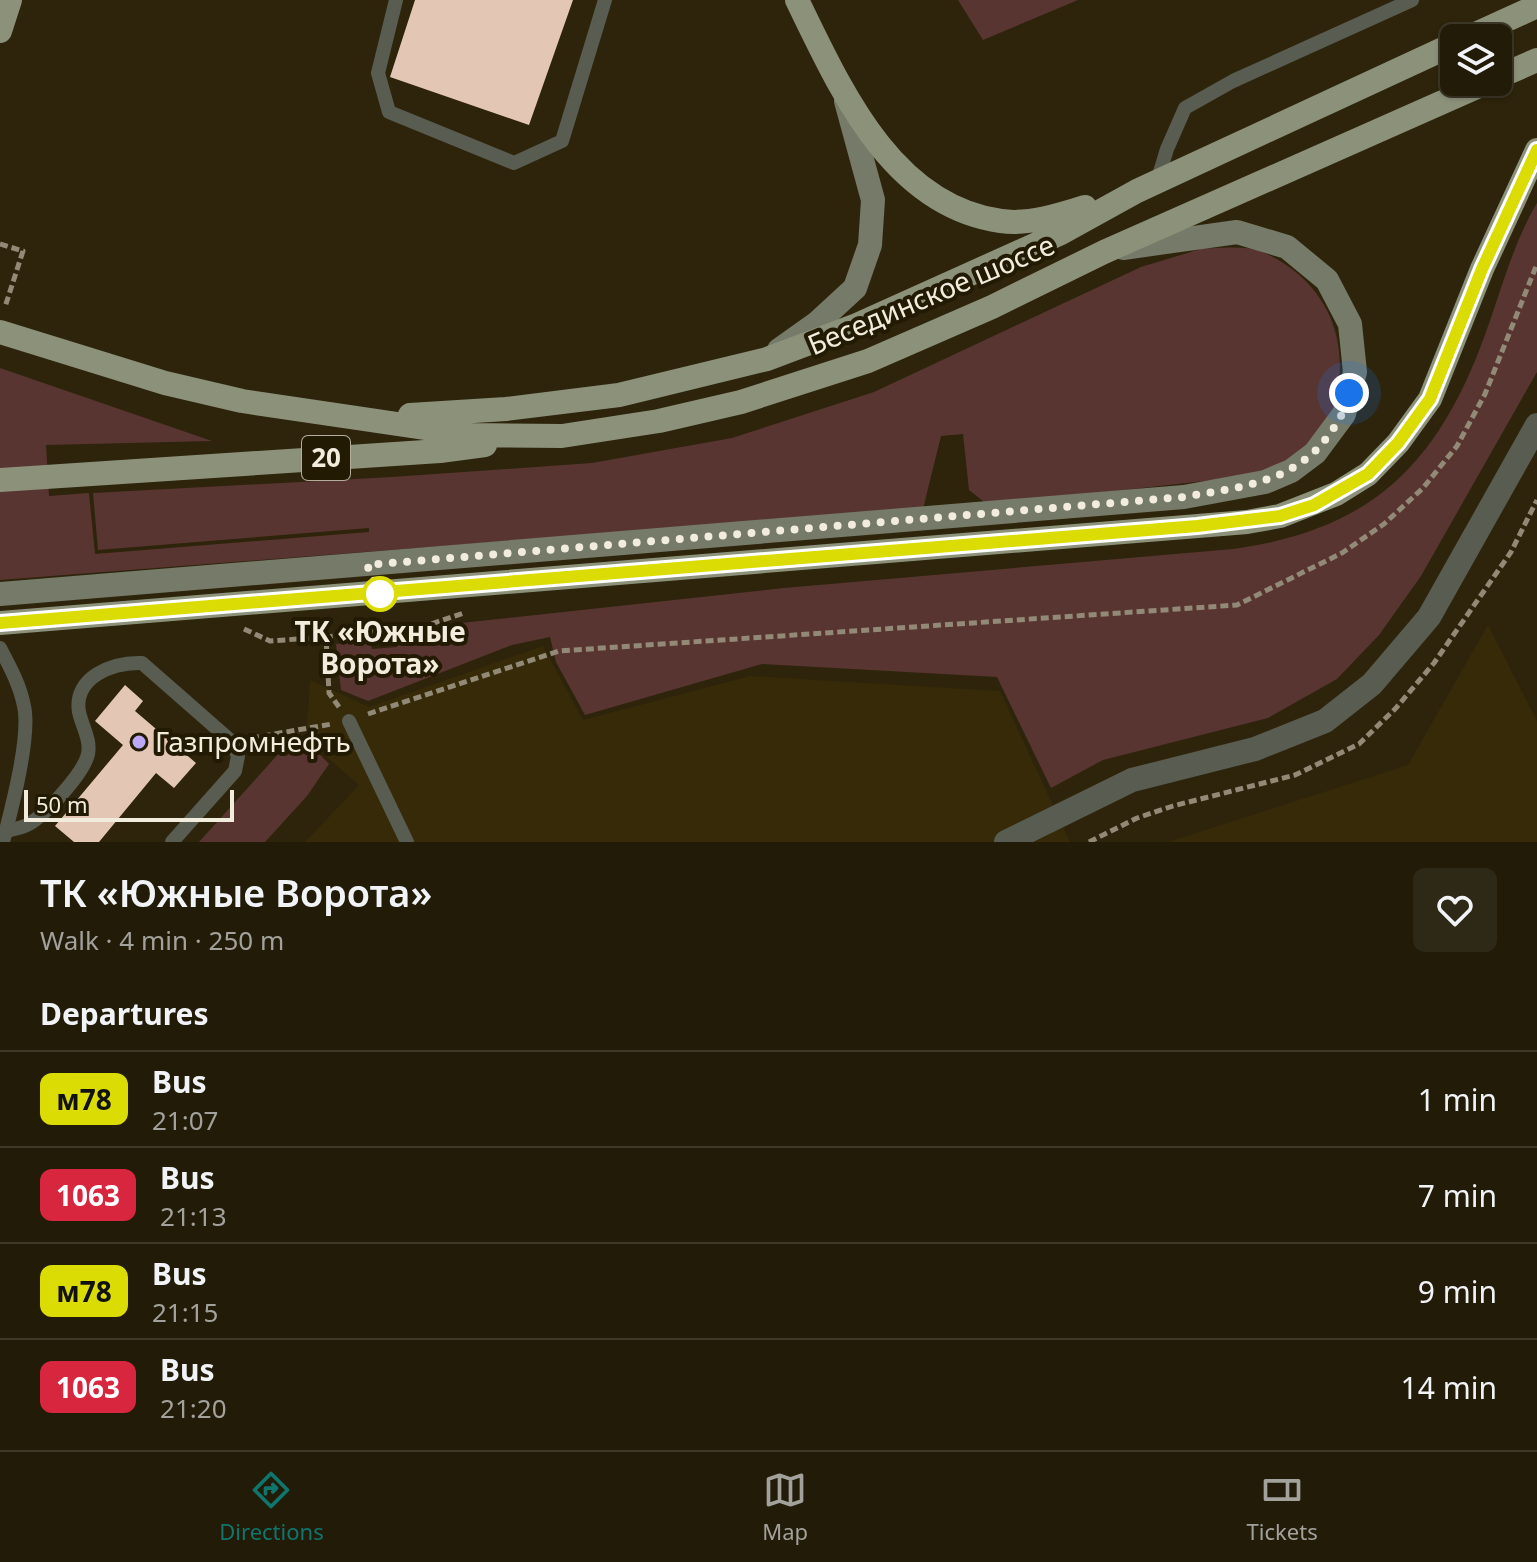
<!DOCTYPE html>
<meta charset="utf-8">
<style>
:root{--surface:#221b08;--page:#2e2816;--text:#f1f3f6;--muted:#a2a19c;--line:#3f3929;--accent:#0f766e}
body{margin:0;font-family:"Noto Sans",sans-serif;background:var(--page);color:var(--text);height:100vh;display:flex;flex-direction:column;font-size:30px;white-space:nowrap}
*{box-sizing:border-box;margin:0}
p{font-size:26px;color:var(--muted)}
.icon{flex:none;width:44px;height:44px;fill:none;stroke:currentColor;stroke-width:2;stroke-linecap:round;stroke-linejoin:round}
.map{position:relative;height:842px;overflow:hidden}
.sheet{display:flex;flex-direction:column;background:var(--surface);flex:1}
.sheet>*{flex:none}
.badge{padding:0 16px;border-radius:12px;font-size:28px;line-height:52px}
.buttons{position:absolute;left:1440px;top:24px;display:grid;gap:16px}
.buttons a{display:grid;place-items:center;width:72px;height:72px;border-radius:12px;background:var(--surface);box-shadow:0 2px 6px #0004,0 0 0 2px var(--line);font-size:40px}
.scale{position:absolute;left:24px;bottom:20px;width:210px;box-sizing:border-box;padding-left:8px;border:4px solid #f2ecdd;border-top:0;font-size:22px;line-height:28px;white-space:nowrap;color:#f2ecdd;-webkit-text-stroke:6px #231a03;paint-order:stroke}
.you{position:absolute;width:40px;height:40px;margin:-20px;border:6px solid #fff;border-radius:50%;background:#1a73e8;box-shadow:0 0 0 12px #1a73e833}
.map>.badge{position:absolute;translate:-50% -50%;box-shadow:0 0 0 4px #fff}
h2{padding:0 40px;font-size:30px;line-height:72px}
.round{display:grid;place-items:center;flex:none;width:84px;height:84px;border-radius:12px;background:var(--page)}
.head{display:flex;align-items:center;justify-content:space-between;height:136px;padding:0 40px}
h1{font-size:38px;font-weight:600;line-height:60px}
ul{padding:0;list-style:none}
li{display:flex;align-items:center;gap:24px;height:96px;padding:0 40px;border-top:2px solid var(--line)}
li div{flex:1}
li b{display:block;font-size:30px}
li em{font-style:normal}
li .badge{min-width:88px;font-weight:700;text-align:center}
.tab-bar{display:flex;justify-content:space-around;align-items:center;height:112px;border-top:2px solid var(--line);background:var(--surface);font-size:22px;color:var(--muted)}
.tab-bar a{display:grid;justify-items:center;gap:4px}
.tab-bar .current{color:var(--accent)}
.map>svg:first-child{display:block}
.built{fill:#362a09}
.grass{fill:#593531}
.building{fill:#e3c7b4}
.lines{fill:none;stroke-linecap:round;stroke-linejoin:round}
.path{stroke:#928a77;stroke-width:5;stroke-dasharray:8 4;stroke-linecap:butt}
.lane{stroke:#595c50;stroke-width:14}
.street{stroke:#595c50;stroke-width:24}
.secondary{stroke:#767a68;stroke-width:24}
.primary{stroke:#8c927a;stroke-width:24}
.line-casing{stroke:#fff;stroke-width:18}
.line{stroke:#dbdc04;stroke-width:12}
.walk{stroke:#f2ecdd;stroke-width:8;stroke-dasharray:0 14.4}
.stop-dot{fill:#fff;stroke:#dbdc04;stroke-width:4}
.poi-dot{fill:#bca9f5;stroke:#231a03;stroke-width:3}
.labels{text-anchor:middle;stroke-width:8;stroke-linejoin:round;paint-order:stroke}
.shield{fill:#231a03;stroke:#b4ad9c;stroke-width:2}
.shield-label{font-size:26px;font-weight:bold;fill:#f2ecdd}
.street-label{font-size:28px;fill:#f2ecdd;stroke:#231a03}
.stop-label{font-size:28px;font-weight:bold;fill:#f2ecdd;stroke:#231a03}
.poi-label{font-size:28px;fill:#f2ecdd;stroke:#231a03;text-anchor:start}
</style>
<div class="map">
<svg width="1537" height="842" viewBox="0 0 1537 842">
<rect width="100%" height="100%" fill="#2d240b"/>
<!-- built -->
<path class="built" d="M1488 625 1537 721V842H1168L1408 765Z
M543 646 583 720 750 676 1000 691 1070 842H305L359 785 306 739 310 680 369 707Z"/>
<!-- grass -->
<path class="grass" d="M958 0H1078L983 40Z
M1537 203V372L1421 576 1379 635 1337 679 1268 718 1103 760 1051 788 997 677 762 664 585 715 556 662 550 637 512 645 368 701 341 690 336 644 370 641 372 649 397 647V638L425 635 461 623 784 588 1233 549C1361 531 1428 476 1477 356 1497 307 1510 248 1537 203Z
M1204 248C1221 249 1244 245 1260 251 1318 275 1348 327 1338 389 1335 408 1327 429 1311 443 1288 463 1269 470 1240 477L988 505 969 490 963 434 941 436 923 509 0 580V368L212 441 46 445 49 496 89 493 95 554 369 532V528L98 550 93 493 392 477 592 463 732 438 874 392 1141 267Z
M298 732 329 764 307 796 265 842H199Z"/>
<!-- building -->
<path class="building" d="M415 0H573L529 125 390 77Z
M125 685 143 701 135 711 196 763 174 788 156 773 99 842H74L55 826 123 745 95 721Z"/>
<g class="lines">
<!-- path -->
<path class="path" d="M0 244 23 251 5 307
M244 629 270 641 326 637
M339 707 329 693 326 637 425 626 464 613
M368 714 559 651 1237 605 1342 553 1384 524 1423 488 1457 446 1485 394 1537 264
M251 738 332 724
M1089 842 1137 818 1173 806 1295 775 1359 744 1396 708 1434 663 1511 552 1537 500"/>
<!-- lane -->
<path class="lane" d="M396 0 378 73 389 112 514 163 562 141 605 0
M1157 182 1167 149 1185 108 1233 81 1412 0
M0 648C10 667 20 685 24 706 31 736 11 811 3 842
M349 721 407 842
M6 831C14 829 22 828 29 824 46 814 84 773 88 754 91 740 82 726 79 712 73 677 113 662 142 663L231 741 238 756 235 771 172 842"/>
<!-- street -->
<path class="street" d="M1006 842 1132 780 1255 749 1325 721 1372 684 1429 617 1537 425"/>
<!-- secondary -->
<path class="secondary" d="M779 350 817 323 855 288 870 245 873 200 846 101
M0 594 1184 497 1265 482 1291 471 1315 453 1344 414 1355 372 1350 324 1327 280 1287 247 1237 232 1123 248"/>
<!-- primary -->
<path class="primary" d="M797 0C840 88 891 206 1001 221 1028 225 1060 215 1085 207
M0 31 10 0
M1467 38 1537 6
M1498 77 1537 60
M0 332 165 383 242 401 472 435 562 436 659 421 741 402 868 361 992 307 1104 252 1488 82
M410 415 506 409 619 395 767 359 857 325 1061 233 1137 191 1454 44
M0 480 440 451 485 445
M0 623 1247 522 1280 516 1336 494 1368 474 1398 443 1430 399 1482 269 1537 150"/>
</g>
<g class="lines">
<!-- line casing -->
<g class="line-casing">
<path id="line" d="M0 623 1197 526 1280 516 1314 505 1368 474 1398 443 1430 399 1482 269 1537 150"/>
</g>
<!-- line -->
<use href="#line" class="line"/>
<!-- walk -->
<path class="walk" d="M380 594 367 565 1184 497C1238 487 1293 484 1328 436 1339 421 1345 411 1349 393"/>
</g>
<!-- markers -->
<circle class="stop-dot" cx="380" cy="594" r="16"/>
<circle class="poi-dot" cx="139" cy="742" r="8"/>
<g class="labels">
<!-- shield labels -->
<rect class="shield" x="302" y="436" width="48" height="44" rx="6"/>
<g class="shield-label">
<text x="326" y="467">20</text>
</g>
<!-- street labels -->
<g class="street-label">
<text transform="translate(931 295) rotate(-23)" y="10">Бесединское шоссе</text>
</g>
<!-- stop labels -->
<g class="stop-label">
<text x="380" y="642">ТК «Южные<tspan x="380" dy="32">Ворота»</tspan></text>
</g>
<!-- poi labels -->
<g class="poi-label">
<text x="155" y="752">Газпромнефть</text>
</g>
</g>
</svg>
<div class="buttons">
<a><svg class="icon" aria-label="layers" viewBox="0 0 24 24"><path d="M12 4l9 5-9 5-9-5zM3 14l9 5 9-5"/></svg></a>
</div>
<div class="scale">50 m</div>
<div class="you" style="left:1349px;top:393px"></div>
</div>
<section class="sheet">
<div class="head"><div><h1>ТК «Южные Ворота»</h1><p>Walk · 4 min · 250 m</p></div><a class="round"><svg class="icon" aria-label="heart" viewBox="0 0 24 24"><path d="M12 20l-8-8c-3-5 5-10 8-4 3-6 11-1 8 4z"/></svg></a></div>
<h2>Departures</h2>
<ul>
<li><span class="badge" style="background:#dbdc04;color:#111">м78</span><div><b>Bus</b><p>21:07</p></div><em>1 min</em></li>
<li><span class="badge" style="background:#d7263d;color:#fff">1063</span><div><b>Bus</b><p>21:13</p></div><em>7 min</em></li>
<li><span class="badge" style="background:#dbdc04;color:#111">м78</span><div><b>Bus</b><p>21:15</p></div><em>9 min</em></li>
<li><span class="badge" style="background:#d7263d;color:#fff">1063</span><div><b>Bus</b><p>21:20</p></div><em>14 min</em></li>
</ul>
</section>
<nav class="tab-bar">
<a class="current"><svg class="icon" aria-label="directions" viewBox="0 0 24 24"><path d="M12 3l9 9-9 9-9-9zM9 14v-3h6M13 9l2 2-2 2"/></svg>Directions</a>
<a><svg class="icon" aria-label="map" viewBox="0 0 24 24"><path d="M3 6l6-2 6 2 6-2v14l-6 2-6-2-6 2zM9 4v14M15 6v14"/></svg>Map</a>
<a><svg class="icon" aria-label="tickets" viewBox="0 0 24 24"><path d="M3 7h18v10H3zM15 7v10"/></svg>Tickets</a>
</nav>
